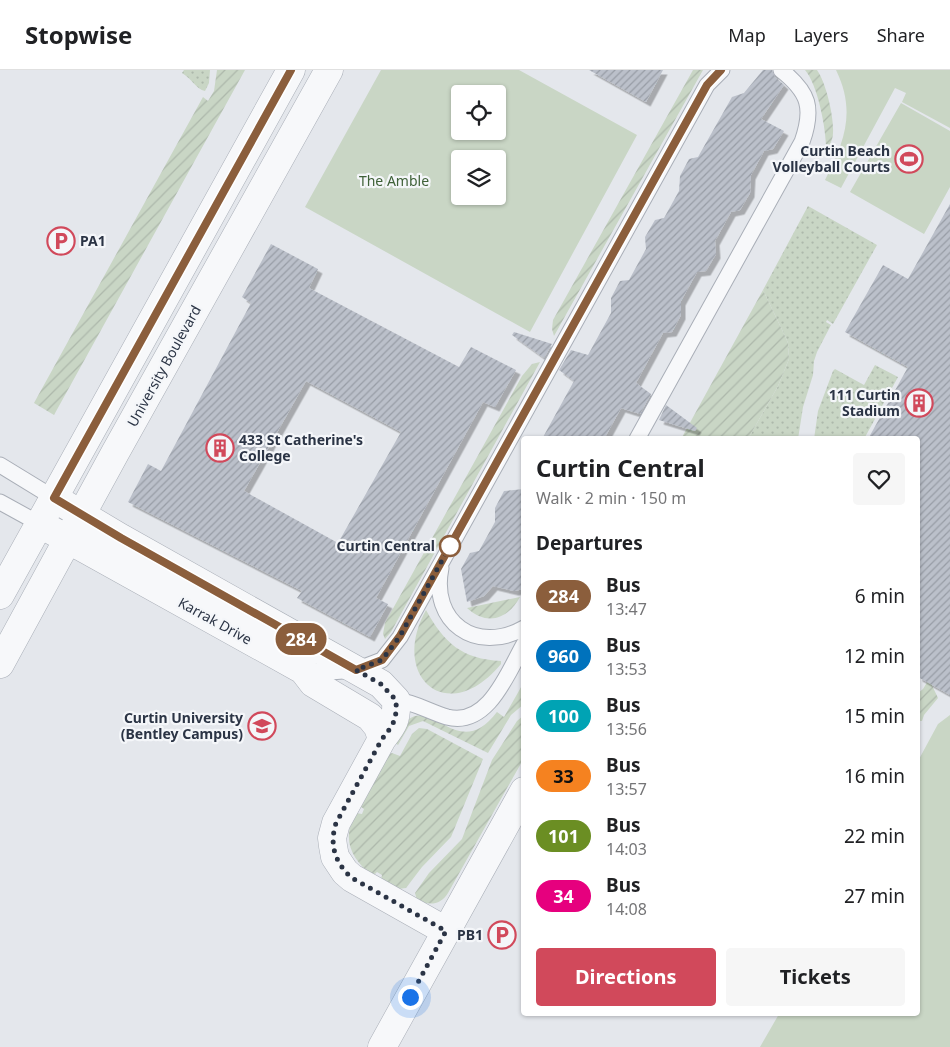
<!DOCTYPE html>
<meta charset="utf-8">
<style>
:root{--surface:#fff;--page:#f6f6f6;--text:#202124;--muted:#757577;--line:#e0e0e0;--accent:#d1495b}
body{margin:0;font-family:"Noto Sans",sans-serif;background:var(--page);color:var(--text);height:100vh;display:flex;flex-direction:column;font-size:19px;white-space:nowrap}
*{box-sizing:border-box;margin:0}
p{font-size:16px;color:var(--muted)}
.icon{flex:none;width:28px;height:28px;fill:none;stroke:currentColor;stroke-width:2;stroke-linecap:round;stroke-linejoin:round}
.map{position:relative;flex:1;overflow:hidden}
.panel{position:absolute;left:521px;top:366px;width:399px;height:580px;display:flex;flex-direction:column;background:var(--surface);border-radius:5px;box-shadow:0 1px 4px #0004}
.panel>*{flex:none}
.badge{padding:0 10px;border-radius:16px;font-size:18px;line-height:32px}
.fabs{position:absolute;left:451px;top:15px;display:grid;gap:10px}
.fabs a{display:grid;place-items:center;width:55px;height:55px;border-radius:5px;background:var(--surface);box-shadow:0 1px 4px #0004;font-size:25px}
.you{position:absolute;width:25px;height:25px;margin:-12px;border:4px solid #fff;border-radius:50%;background:#1a73e8;box-shadow:0 0 0 8px #1a73e833}
.map>.badge{position:absolute;translate:-50% -50%;box-shadow:0 0 0 2px #fff}
h2{padding:0 15px;font-size:19px;line-height:45px}
.round{display:grid;place-items:center;flex:none;width:52px;height:52px;border-radius:5px;background:var(--page)}
.summary{display:flex;align-items:center;justify-content:space-between;height:85px;padding:0 15px}
h1{font-size:24px;font-weight:700;line-height:38px}
.button{display:flex;gap:10px;margin-top:auto;padding:10px 15px}
.button a{flex:1;height:58px;border-radius:5px;background:var(--accent);color:#fff;font-size:20px;font-weight:700;line-height:58px;text-align:center}
.button a+a{background:var(--page);color:var(--text)}
ul{padding:0;list-style:none}
li{display:flex;align-items:center;gap:15px;height:60px;padding:0 15px}
li div{flex:1}
li b{display:block;font-size:19px}
li em{font-style:normal}
li .badge{min-width:55px;font-weight:700;text-align:center}
header{display:flex;align-items:center;gap:30px;box-sizing:border-box;height:70px;padding:0 25px;background:var(--surface);border-bottom:1px solid var(--line)}
header strong{font-size:24px}
nav{display:flex;gap:28px;margin-inline-start:auto;font-size:18px}
.map>svg:first-child{display:block}
.grass{fill:url(#grass-dots)}
.park{fill:#c9d6c5;fill-rule:evenodd}
.garden{fill:url(#garden-furrows)}
.building{fill:url(#building-hatch);fill-rule:evenodd;filter:url(#shadow)}
.lines{fill:none;stroke-linecap:round;stroke-linejoin:round}
.lane-casing{stroke:#a9aeb7;stroke-width:17}
.street-casing{stroke:#a9aeb7;stroke-width:29}
.lane{stroke:#f7f8fa;stroke-width:15}
.street{stroke:#f7f8fa;stroke-width:28}
.line-casing{stroke:#fff;stroke-width:11}
.line{stroke:#8b5e3c;stroke-width:8}
.walk{stroke:#2b3445;stroke-width:5;stroke-dasharray:0 9}
.stop-dot{fill:#fff;stroke:#8b5e3c;stroke-width:2.5}
.labels{text-anchor:middle;stroke-width:4.5;stroke-linejoin:round;paint-order:stroke}
.poi-label{font-size:14px;font-weight:bold;fill:#2b3445;stroke:#f4f6f9;text-anchor:end}
.park-label{font-size:14px;fill:#3f6138;stroke:#f4f6f9}
.street-label{font-size:14px;fill:#2b3445;stroke:#f4f6f9}
.stop-label{font-size:14px;font-weight:bold;fill:#2b3445;stroke:#f4f6f9;text-anchor:end}
</style>
<header>
<strong>Stopwise</strong>
<nav><a>Map</a><a>Layers</a><a>Share</a></nav>
</header>
<div class="map">
<svg width="950" height="977" viewBox="0 0 950 977">
<defs>
<pattern id="grass-dots" width="8" height="8" patternUnits="userSpaceOnUse" patternTransform="scale(1.25)"><rect width="8" height="8" fill="#c9d6c5"/><path d="M2 2h.1M6 6h.1" fill="none" stroke="#adb8ab" stroke-width="1.8" stroke-linecap="round"/></pattern>
<pattern id="garden-furrows" width="10" height="10" patternUnits="userSpaceOnUse" patternTransform="scale(1.25)"><rect width="10" height="10" fill="#c9d6c5"/><path d="M-1 1l2-2M0 10L10 0M9 11l2-2" fill="none" stroke="#adb8ab"/></pattern>
<pattern id="building-hatch" width="6" height="6" patternUnits="userSpaceOnUse" patternTransform="scale(1.25)"><rect width="6" height="6" fill="#bbc0ca"/><path d="M-1 1l2-2M0 6l6-6M5 7l2-2" fill="none" stroke="#989da6"/></pattern>
<filter id="shadow"><feDropShadow dx="4.5" dy="4.5" stdDeviation="0" flood-color="#0004"/></filter>
</defs>
<rect width="100%" height="100%" fill="#e4e7ec"/>
<!-- grass -->
<path class="grass" d="M184 0H210L209 13 205 21C196 19 192 9 182 3Z
M808 136 877 175 833 254 827 250 826 252 831 255 817 282 814 291 813 305 803 337 798 369H748L778 316 789 289 788 273 785 266 763 220Z
M875 295 898 307 864 369H814L818 341 833 301 835 299 864 315Z"/>
<!-- park -->
<path class="park" d="M381 0H519L637 65 530 262 305 137ZM460 24H498V61H460ZM460 89H498V126H460Z
M836 0H950V58L902 32 906 23 895 18 841 118 825 110C845 71 856 41 836 0Z
M901 33 950 61V117L924 164 850 122Z
M950 645V977H760L779 944H918V691L938 654Z"/>
<!-- garden -->
<path class="garden" d="M217 0H245L54 345 34 333 203 27 208 31 214 21Z
M693 0H703L554 266 552 259 553 250Z
M805 0H817C826 13 834 46 833 63 833 70 829 76 826 82 827 62 818 15 805 0Z
M763 220 785 266 788 273 789 289 778 316 748 369H681Z
M540 292 391 562 385 569 383 564 385 553 522 306 532 294Z
M520 527C507 550 487 556 467 538Z
M426 540C444 573 462 589 501 591V594C447 659 389 606 426 540Z
M929 609 938 628 924 645 922 651H918V623L923 619Z
M524 612V634L511 645 488 683 423 651 409 656 398 675 394 672C398 665 402 654 409 649 434 631 460 691 497 642L504 647Z
M524 645V688L448 823C441 835 429 836 417 830L415 823 429 803 462 769 492 690 517 651Z
M419 658 427 659 483 689 451 767 422 797 406 818 398 819 381 810 382 805 377 802 373 806C351 789 341 769 356 743L362 744 364 739 361 737 360 734 387 685 392 683 400 686 412 664Z"/>
<!-- building -->
<path class="building" d="M589 0H663L646 32Z
M763 0H772L775 7 784 15 761 49 784 61 773 79 764 81 751 105 750 123 740 140 731 142 715 171 716 184 706 201 697 202 681 231V245L672 262 663 263 636 313 651 324 640 344 621 338 604 369H542L574 311 559 300 571 280 588 285 611 243V228L620 211 629 210 646 179 645 167 655 150 664 148 679 121 680 106 689 89 698 87 732 27 744 23Z
M950 134V625L918 607V369H868L908 297 845 262 883 195 908 209Z
M271 174 318 199 309 218 459 297 471 277 516 300 495 337 483 332 376 528 388 534 370 567 297 528 302 521 128 432 148 394 161 401 251 233 242 227ZM306 311 401 362 338 473 244 421Z
M514 262 552 274 544 288 512 265Z
M666 335 697 358 695 361 659 350Z
M524 419V519L514 521 493 516 484 526 467 532 461 499 470 483 479 481 495 452V438L504 421Z"/>
<g class="lines">
<!-- lane casing -->
<g class="lane-casing">
<path id="lane" d="M637 369 802 72C814 38 809 22 781 0
M0 395 54 428
M0 432 40 454
M441 498C430 552 476 585 524 558
M303 600 330 602 356 600 382 590 400 567 707 15 722 0
M396 630C414 632 430 642 447 647 488 658 508 602 524 574"/>
</g>
<!-- street casing -->
<g class="street-casing">
<path id="street" d="M54 428 121 468 381 614 396 630C397 649 394 654 382 669L336 753 332 768 333 776 335 787 345 802 352 808 446 861
M51 460 303 600 313 613 370 647 378 657 382 669
M0 525 291 0
M0 594 115 383 329 0
M382 977 524 721"/>
</g>
<!-- lane -->
<use href="#lane" class="lane"/>
<!-- street -->
<use href="#street" class="street"/>
</g>
<g class="lines">
<!-- line casing -->
<g class="line-casing">
<path id="line" d="M291 0 54 428 121 468 356 600 382 590 400 566 707 15 721 0"/>
</g>
<!-- line -->
<use href="#line" class="line"/>
<!-- walk -->
<path class="walk" d="M410 927 446 861 352 808C335 793 329 775 336 753L382 669C394 654 397 649 396 630L381 614 356 600 382 590 400 566 450 476"/>
</g>
<!-- icons -->
<defs>
<g id="stadium-ring" transform="scale(1.4375)"><circle r="9.5" fill="#f4f6f9" stroke="#d1495b" stroke-width="1.5"/><path d="M0-5a6.5 5 0 1 0 0 10a6.5 5 0 1 0 0-10ZM-3.5-1.8h7v3.6h-7Z" fill="#d1495b"/></g>
<g id="parking-ring" transform="scale(1.4375)"><circle r="9.5" fill="#f4f6f9" stroke="#d1495b" stroke-width="1.5"/><path d="M-3.5-5.5H1a3.5 3.5 0 0 1 0 7H-1V5.5H-3.5ZM-1-3.4V-.6H.8a1.4 1.4 0 0 0 0-2.8Z" fill="#d1495b"/></g>
<g id="building-ring" transform="scale(1.4375)"><circle r="9.5" fill="#f4f6f9" stroke="#d1495b" stroke-width="1.5"/><path d="M-4-6H4V6H1V3H-1V6H-4ZM-2.5-4.3h1.7v1.8h-1.7ZM.8-4.3h1.7v1.8H.8ZM-2.5-1h1.7V.8h-1.7ZM.8-1h1.7V.8H.8Z" fill="#d1495b"/></g>
<g id="university-ring" transform="scale(1.4375)"><circle r="9.5" fill="#f4f6f9" stroke="#d1495b" stroke-width="1.5"/><path d="M0-5L7-2L0 1L-7-2ZM-4 1L0 2.5L4 1V4Q0 6-4 4Z" fill="#d1495b"/></g>
</defs>
<g fill-rule="evenodd">
<use href="#stadium-ring" x="909" y="89"/>
<use href="#parking-ring" x="61" y="171"/>
<use href="#building-ring" x="919" y="333"/>
<use href="#building-ring" x="220" y="378"/>
<use href="#university-ring" x="262" y="656"/>
<use href="#parking-ring" x="502" y="865"/>
</g>
<!-- markers -->
<circle class="stop-dot" cx="450" cy="476" r="10"/>
<g class="labels">
<!-- poi labels -->
<g class="poi-label">
<text x="890" y="86">Curtin Beach<tspan x="890" dy="16">Volleyball Courts</tspan></text>
<text x="80" y="176" text-anchor="start">PA1</text>
<text x="900" y="330">111 Curtin<tspan x="900" dy="16">Stadium</tspan></text>
<text x="239" y="375" text-anchor="start">433 St Catherine's<tspan x="239" dy="16">College</tspan></text>
<text x="243" y="653">Curtin University<tspan x="243" dy="16">(Bentley Campus)</tspan></text>
<text x="483" y="870">PB1</text>
</g>
<!-- park labels -->
<g class="park-label">
<text x="394" y="116">The Amble</text>
</g>
<!-- street labels -->
<g class="street-label">
<text transform="translate(164 296) rotate(-61)" y="5">University Boulevard</text>
<text transform="translate(215 551) rotate(29)" y="5">Karrak Drive</text>
</g>
<!-- stop labels -->
<g class="stop-label">
<text x="435" y="481">Curtin Central</text>
</g>
</g>
</svg>
<div class="fabs">
<a><svg class="icon" aria-label="locate" viewBox="0 0 24 24"><circle cx="12" cy="12" r="6"/><path d="M12 2v4M12 18v4M2 12h4M18 12h4"/></svg></a>
<a><svg class="icon" aria-label="layers" viewBox="0 0 24 24"><path d="M12 4l9 5-9 5-9-5zM3 14l9 5 9-5"/></svg></a>
</div>
<div class="you" style="left:410px;top:927px"></div>
<b class="badge" style="left:301px;top:569px;background:#8b5e3c;color:#fff">284</b>
<section class="panel">
<div class="summary"><div><h1>Curtin Central</h1><p>Walk · 2 min · 150 m</p></div><a class="round"><svg class="icon" aria-label="heart" viewBox="0 0 24 24"><path d="M12 20l-8-8c-3-5 5-10 8-4 3-6 11-1 8 4z"/></svg></a></div>
<h2>Departures</h2>
<ul>
<li><span class="badge" style="background:#8b5e3c;color:#fff">284</span><div><b>Bus</b><p>13:47</p></div><em>6 min</em></li>
<li><span class="badge" style="background:#0072bc;color:#fff">960</span><div><b>Bus</b><p>13:53</p></div><em>12 min</em></li>
<li><span class="badge" style="background:#00a3b4;color:#fff">100</span><div><b>Bus</b><p>13:56</p></div><em>15 min</em></li>
<li><span class="badge" style="background:#f58220;color:#111">33</span><div><b>Bus</b><p>13:57</p></div><em>16 min</em></li>
<li><span class="badge" style="background:#6b8e23;color:#fff">101</span><div><b>Bus</b><p>14:03</p></div><em>22 min</em></li>
<li><span class="badge" style="background:#e6007e;color:#fff">34</span><div><b>Bus</b><p>14:08</p></div><em>27 min</em></li>
</ul>
<div class="button"><a>Directions</a><a>Tickets</a></div>
</section>
</div>
